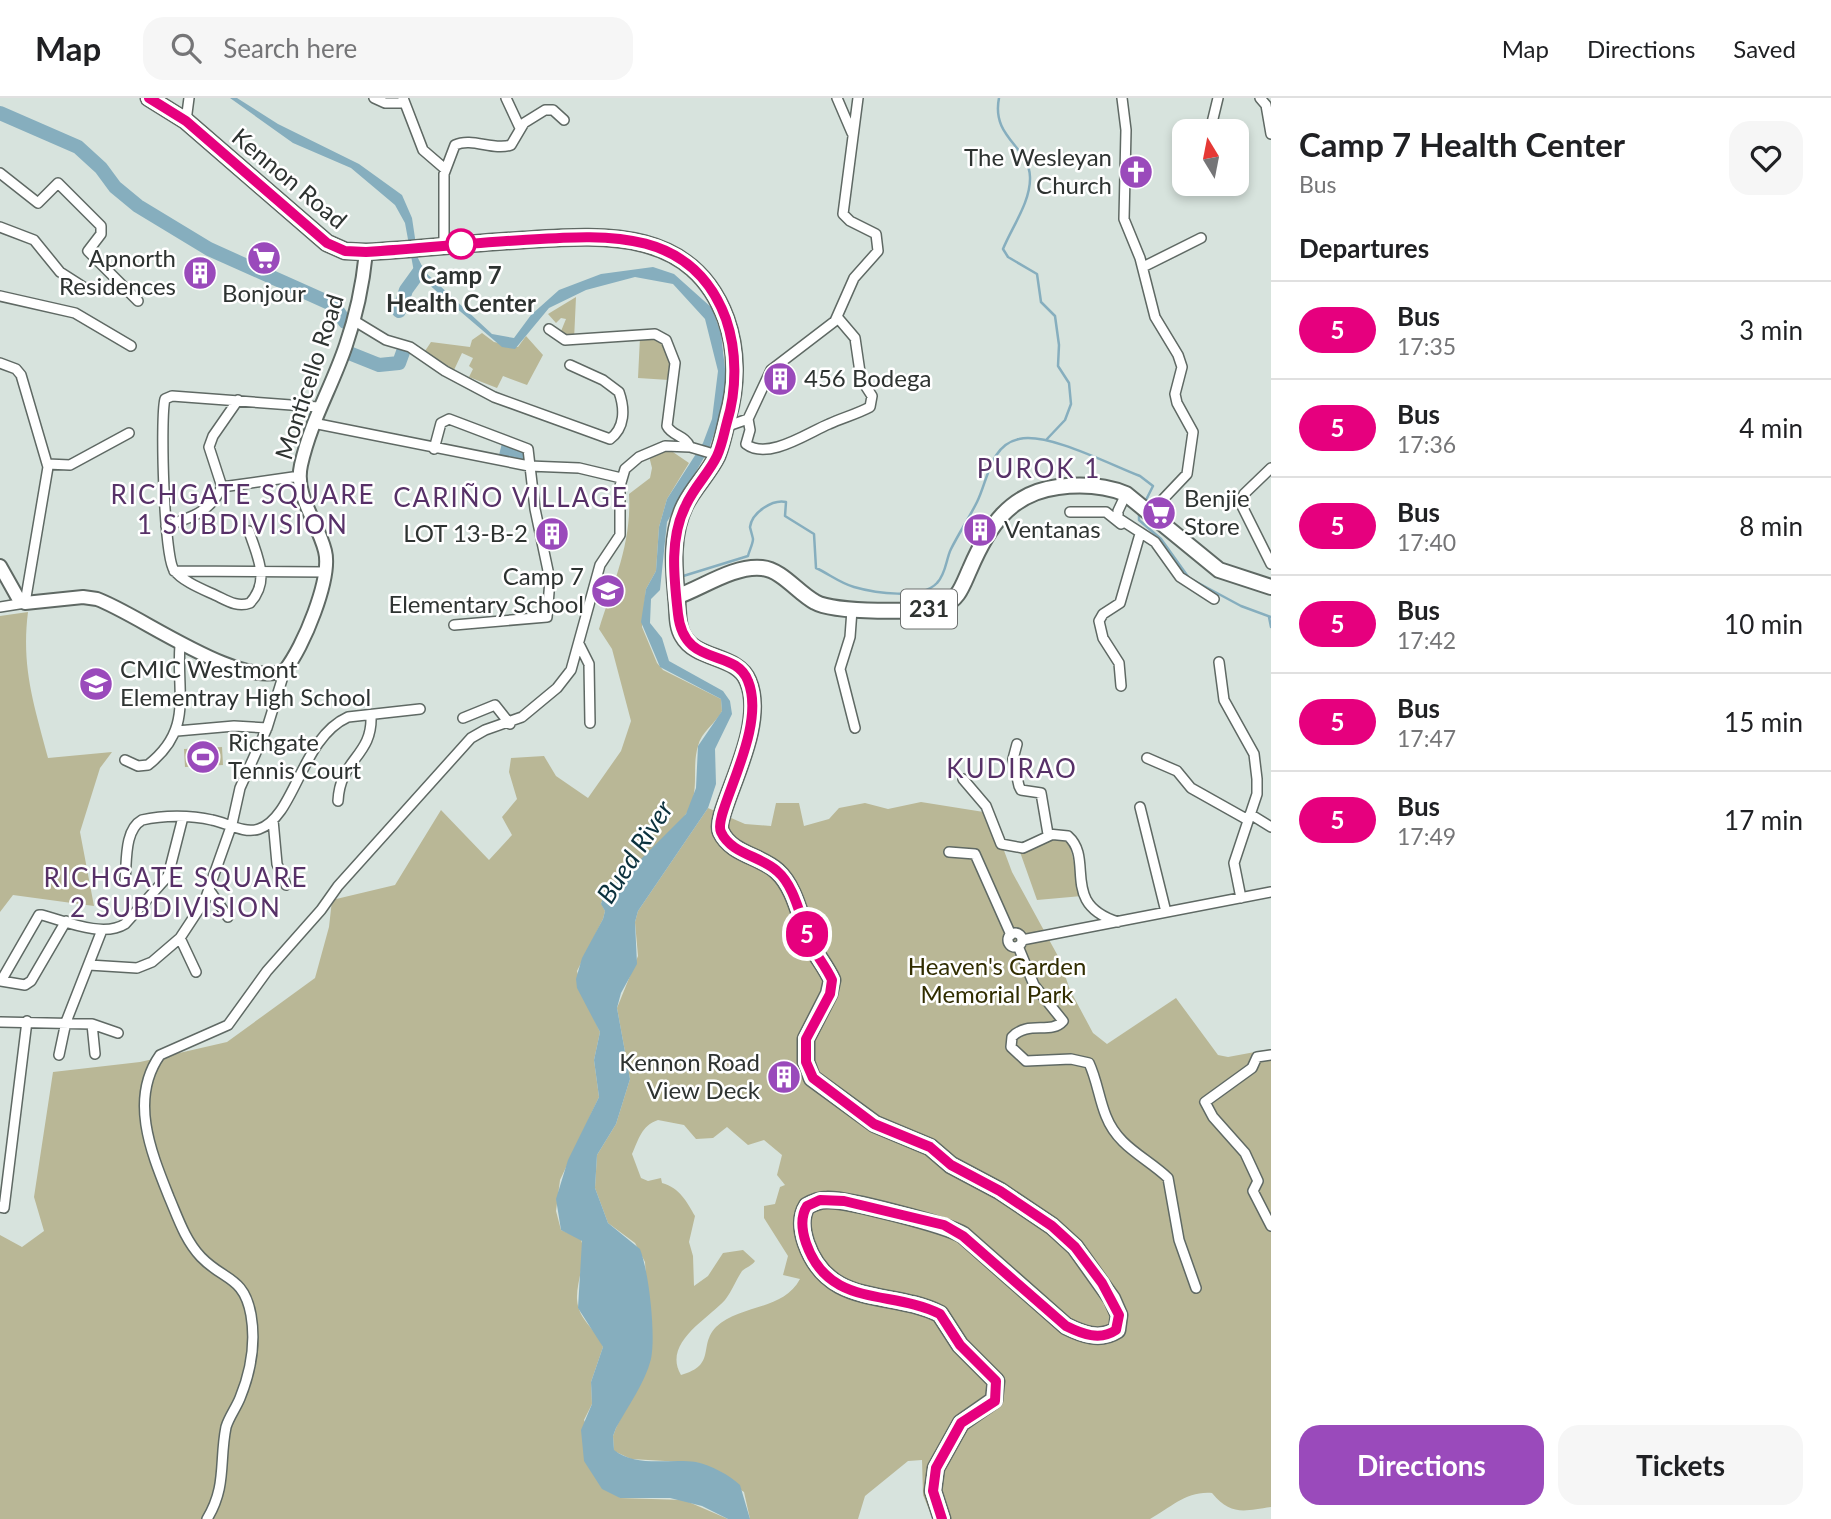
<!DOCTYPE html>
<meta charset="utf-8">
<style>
:root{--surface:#fff;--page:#f6f6f6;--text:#202124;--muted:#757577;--line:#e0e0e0;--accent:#9a4abb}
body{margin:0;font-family:Lato,sans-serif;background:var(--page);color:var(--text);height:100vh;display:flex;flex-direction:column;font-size:26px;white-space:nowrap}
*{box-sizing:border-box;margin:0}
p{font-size:23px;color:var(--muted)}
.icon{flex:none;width:38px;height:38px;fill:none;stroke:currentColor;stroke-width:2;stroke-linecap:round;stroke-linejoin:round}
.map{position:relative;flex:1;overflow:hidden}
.details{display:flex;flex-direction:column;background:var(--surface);width:560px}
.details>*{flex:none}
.badge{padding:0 14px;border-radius:23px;font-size:24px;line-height:46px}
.needle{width:46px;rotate:350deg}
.tools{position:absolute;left:1172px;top:21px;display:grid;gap:14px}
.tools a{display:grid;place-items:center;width:77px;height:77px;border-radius:14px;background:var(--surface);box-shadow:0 4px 10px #0003;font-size:35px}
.map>.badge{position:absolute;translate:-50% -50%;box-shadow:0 0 0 4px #fff}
h2{padding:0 28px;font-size:26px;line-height:63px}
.round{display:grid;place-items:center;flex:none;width:74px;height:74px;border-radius:21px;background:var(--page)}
.summary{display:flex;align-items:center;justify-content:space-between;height:119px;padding:0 28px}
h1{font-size:33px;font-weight:700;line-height:52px}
.action{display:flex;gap:14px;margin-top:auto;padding:14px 28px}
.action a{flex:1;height:80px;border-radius:21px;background:var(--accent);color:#fff;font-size:28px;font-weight:700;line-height:80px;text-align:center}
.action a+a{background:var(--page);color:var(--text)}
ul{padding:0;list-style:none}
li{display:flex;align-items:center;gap:21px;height:98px;padding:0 28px;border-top:2px solid var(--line)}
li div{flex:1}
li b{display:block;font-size:26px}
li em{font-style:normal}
li .badge{min-width:77px;font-weight:700;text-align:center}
header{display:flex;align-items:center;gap:42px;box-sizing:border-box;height:98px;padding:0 35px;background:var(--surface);border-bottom:2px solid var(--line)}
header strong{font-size:33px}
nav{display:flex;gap:38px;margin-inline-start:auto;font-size:24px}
.search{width:490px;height:63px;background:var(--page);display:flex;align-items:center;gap:18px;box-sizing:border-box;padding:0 24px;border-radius:21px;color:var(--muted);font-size:26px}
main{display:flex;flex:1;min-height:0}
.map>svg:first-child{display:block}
.green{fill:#b9b796;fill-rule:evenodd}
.water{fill:#86aebe}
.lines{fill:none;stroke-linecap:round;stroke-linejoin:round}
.stream{stroke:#86aebe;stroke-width:2.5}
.river{stroke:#86aebe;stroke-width:14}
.street-casing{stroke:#5f6964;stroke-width:12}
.secondary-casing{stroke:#5f6964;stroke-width:16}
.primary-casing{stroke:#5f6964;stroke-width:18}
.highway-casing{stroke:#5f6964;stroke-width:19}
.street{stroke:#fff;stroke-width:9}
.secondary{stroke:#fff;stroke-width:12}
.primary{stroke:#fff;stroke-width:14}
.highway{stroke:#fff;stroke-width:16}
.line-casing{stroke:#fff;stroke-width:16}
.line{stroke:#e6007e;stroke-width:10}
.stop-dot{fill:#fff;stroke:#e6007e;stroke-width:3.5}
.labels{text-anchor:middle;stroke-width:5;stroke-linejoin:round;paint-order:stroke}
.shield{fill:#fff;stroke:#6d706f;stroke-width:2}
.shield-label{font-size:23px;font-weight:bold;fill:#2e3331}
.poi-label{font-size:24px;fill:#2e3331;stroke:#fff;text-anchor:end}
.street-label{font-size:24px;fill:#2e3331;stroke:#fff}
.stop-label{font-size:24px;font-weight:bold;fill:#2e3331;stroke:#fff}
.park-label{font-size:24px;fill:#312d00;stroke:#fff}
.neighbourhood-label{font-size:26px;letter-spacing:2px;fill:#573168;stroke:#fff}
.water-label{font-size:26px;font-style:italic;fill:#0b313d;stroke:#fff}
</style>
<header>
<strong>Map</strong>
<div class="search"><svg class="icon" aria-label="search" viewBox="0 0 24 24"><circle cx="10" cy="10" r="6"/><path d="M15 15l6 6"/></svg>Search here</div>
<nav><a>Map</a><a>Directions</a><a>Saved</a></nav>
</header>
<main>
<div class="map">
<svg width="1271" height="1421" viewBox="0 0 1271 1421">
<rect width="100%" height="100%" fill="#d7e3dd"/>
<!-- green -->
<path class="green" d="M576 199 574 242 559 238 566 221 561 220 556 225 548 216Z
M482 235 494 244 518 249 526 238 543 257 527 287 503 278 497 290 469 279 473 271 469 268 473 260 462 255 454 272 425 253 431 244 470 249 472 242Z
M640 239 662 241 670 260 669 282 638 280Z
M662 352H670L689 365 667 401 659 429 656 473 646 491 642 529 657 565 663 572 721 601 722 613C716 625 701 634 698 648 691 671 701 695 686 716 663 751 624 772 601 805L605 813 603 821 577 873 585 902 600 934 594 962 599 999 560 1082 556 1113 561 1132 580 1140C589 1156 576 1183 577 1201 578 1223 597 1231 603 1249L591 1284 592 1306 584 1322 620 1400 684 1402 728 1421H0V1137L22 1149 44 1133 34 1099 53 974 140 964 227 944 315 880 329 829 332 802 395 787 441 712 489 762 512 737 502 719 517 701 509 674 511 660 544 658 556 678 588 700 621 653 631 623 612 551 599 531C613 486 632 445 629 396L650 380 652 370 649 358Z
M28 514C21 569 34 607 48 660L112 654 100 670 80 734 94 808 13 797 0 814V518Z
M222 649 223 667 185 669 184 651Z
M921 704 990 715 1012 774 1059 860 1070 892 1093 935 1107 946 1176 900 1218 957 1228 959 1271 951V1409C1244 1413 1231 1418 1212 1395 1186 1393 1172 1409 1150 1421H933L923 1397 922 1362 908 1363 865 1398 858 1421H750L744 1394 699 1365 631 1361 614 1353 613 1338 616 1330 651 1259 645 1164 635 1145 608 1125 595 1090 597 1057 616 1026 630 981 617 910 638 858 635 824 638 813 708 710 745 726 771 728 776 705H799L804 728 829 721 839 710 865 705 888 711ZM658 1022 684 1027 696 1041 713 1040 727 1029 748 1047 764 1042 782 1057 777 1077 785 1087 780 1089 775 1106 764 1108V1120L788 1158 783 1177 800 1181C783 1213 740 1206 716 1229 698 1248 717 1267 681 1277 662 1245 708 1221 725 1202 732 1193 736 1182 742 1173 746 1169 752 1168 755 1163L743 1152 723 1155 708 1178 694 1188 693 1158 689 1144 695 1118C687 1104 680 1090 662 1085L661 1080 648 1083 641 1080 632 1056C639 1041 641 1028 658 1022Z
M1055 741 1069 744 1082 798 1037 802 1020 754Z"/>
<!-- water -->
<path class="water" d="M230 0H237L278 26 359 66 402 97 412 120 418 160 425 174 492 236 514 240 531 217 559 192 601 176 653 169 674 176 712 210 721 236 726 279 725 302 709 351 667 424 660 492 651 501 650 525 662 540 669 563 723 593 730 603 732 616 715 651 716 686 708 710 638 813 635 824 637 866 621 895 617 910 630 981 616 1026 597 1057 595 1090 608 1125 640 1151C649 1174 656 1237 651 1261 645 1285 628 1308 616 1330L613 1338 614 1352C636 1370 670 1360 696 1364 711 1367 729 1377 740 1387L750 1421H728L702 1408 670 1400H620L602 1391 584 1363 581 1332 592 1306 591 1284 603 1249 578 1210 582 1143 561 1132 556 1101 568 1062 599 999 594 962 600 934 577 890 576 881 582 860 603 821 605 813 601 806 603 799 686 716 696 690 698 648 722 613 721 601 660 569 641 524 646 491 656 473 659 429 667 401 703 345 712 321 718 273 705 221 673 186 635 179 586 192 549 210 515 251 502 249 414 174 405 125 395 107 351 70 293 45Z
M502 345 526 351 522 364 499 357Z"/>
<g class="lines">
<!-- stream -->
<path class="stream" d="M999 0C991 40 1029 48 1030 79 1031 103 1012 129 1003 151L1008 159 1037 176 1041 204 1055 218 1059 247 1058 268 1069 285 1071 306 1065 322 1047 341
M1139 413V422L1161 441 1189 480 1241 508 1271 519
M680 479 748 458C749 453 753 446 753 441 753 440 750 430 750 429 752 414 773 401 786 404L785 418 814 436 816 470C829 476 840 485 854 489 875 495 921 502 937 485 946 476 946 461 951 451 959 435 969 420 977 404 988 382 990 347 1019 341 1048 334 1111 367 1140 378L1153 388 1145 404
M1269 519 1271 529"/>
<!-- river -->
<path class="river" d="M0 15 78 49 101 70 115 89 138 108 209 151 334 207 345 224
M399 213 406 192 419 174
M349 255 379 267 399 265 403 254"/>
<!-- street casing -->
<g class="street-casing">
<path id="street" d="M374 0 385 5H403
M403 0 423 52 445 71
M506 0 520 30
M837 0 852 35
M1122 0 1126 32 1124 121 1140 160 1155 219 1178 257 1182 269 1175 296 1177 305 1193 334 1187 376 1150 415
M1260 0 1266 7 1271 36
M186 23 189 0
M1210 33 1218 0
M0 75 38 105 58 85 101 128V136L88 153 138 203
M0 129 34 142 60 174 85 190
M444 148V76L455 47C472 39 493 53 511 47L524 25 545 12H553L564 22
M1143 169 1201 140
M0 198 75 215 131 248
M353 222 386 242 410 249 445 273 494 299 610 341C625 330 625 311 619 294L603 282 570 267
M549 231 565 242 655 236 666 242 675 265 667 328C672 338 685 337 690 349
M0 265 16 271 21 277 48 369 25 505 0 509
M748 321 750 332 746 346C768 363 809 334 829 326 842 320 857 316 870 309L872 298 861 281 855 240 838 220
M313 325 529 368 579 370 621 380
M725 329 748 321 771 272 835 223 854 180 878 153 876 136 850 123 843 116 858 0
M434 351 441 325 449 321 528 351 535 411 550 482 547 519 454 527
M47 366 70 367 129 335
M1271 370 1244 396 1241 406 1271 466
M222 389 293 379 300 380
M1126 396 1118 413V420L1155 444 1180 479 1214 501
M1070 414H1106L1121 426
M166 428C192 419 209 415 222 389L209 349 213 338 238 302
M249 433C257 459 271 482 250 505 237 510 226 502 215 497 202 491 182 483 174 472 164 459 160 319 165 301L172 298 318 309
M174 473 325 474
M852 512 850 539 840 571 855 630
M579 546 589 566 590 625
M1219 564 1224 602 1254 656 1257 681V696L1234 765 1241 800
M1121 588 1119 565 1103 540 1099 523 1103 516 1120 505 1140 436
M463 620 495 607 510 626
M177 633 234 628 267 630
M1017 646 1013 661 1019 688 1021 692 1041 695 1048 736 1068 738C1095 762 1059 805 1118 824
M1147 660 1177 673 1191 690 1248 722
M125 662 138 668 148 667C194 631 176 595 180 547
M963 681 986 708 1001 746 1023 750 1051 737
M338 703C340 660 373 659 371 617
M1140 709 1166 814
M1250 716 1271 729
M273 722 277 766 286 787
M949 754 975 756 1011 837
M125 782C127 764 124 732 142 722 163 717 191 717 212 722 227 725 244 736 259 731 295 719 301 640 348 619L420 611
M210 793 228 819
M66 823 31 883 25 887 1 883 39 817H42C65 823 103 840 125 826L168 778 183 719
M1008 842a7 7 0 1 1 14 0a7 7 0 1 1-14 0Z
M180 840 196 874
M1022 842 1271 794
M1018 848 1034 887 1063 923C1051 937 1028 922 1012 939L1011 949 1026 963 1071 961 1089 965C1097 982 1099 1001 1106 1018 1118 1049 1146 1059 1168 1080L1179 1142 1196 1190
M89 867 137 870 152 864 180 840 205 802 232 726 240 690 267 630 285 572
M0 924 92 926 118 935
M92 926 95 956
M59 957 66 924 102 832
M1271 957 1257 959 1252 970 1205 1004 1213 1019 1245 1055 1258 1083 1253 1093 1271 1128
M0 1109 4 1110 27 923
M207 1421C227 1388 219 1364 226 1329 229 1319 236 1310 240 1300 251 1273 256 1246 251 1217 244 1178 224 1183 201 1159 185 1142 178 1120 169 1099 151 1054 129 1001 160 957L228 927 267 873 321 812 338 788 471 640 485 632 522 619 557 590 571 572 600 467 620 437V388L625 371 639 359 665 348 690 349 717 357"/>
</g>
<!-- secondary casing -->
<g class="secondary-casing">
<path id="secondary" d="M0 468 18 500 25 505 83 499 97 501C139 516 241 593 285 572 303 550 332 480 325 453 318 424 294 398 301 367 311 322 332 289 346 247 356 218 363 185 366 154"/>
</g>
<!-- primary casing -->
<g class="primary-casing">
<path id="primary" d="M676 499C702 490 734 467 762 470 782 472 798 495 815 504 834 515 921 515 942 508 959 502 963 486 970 471 988 429 1010 395 1058 389 1082 386 1104 387 1126 396L1219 472 1271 489"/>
</g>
<!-- highway casing -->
<g class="highway-casing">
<path id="highway" d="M149 0 186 23 327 145 345 153 366 154C418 151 470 145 523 142 603 137 692 129 726 221 737 252 737 287 728 318 725 331 722 346 717 358 709 375 694 389 685 407 670 437 674 472 677 504 678 515 677 529 683 538 696 562 738 557 748 583 769 632 712 715 721 734 731 756 761 758 777 773 798 792 801 829 814 852 820 862 827 871 832 882L829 896 806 941V964L812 980 875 1026 930 1049 951 1067 1000 1093 1052 1128 1075 1149 1112 1201 1119 1217 1117 1232C1100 1243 1082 1236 1066 1228L963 1137C947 1127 847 1101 827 1102 819 1102 814 1104 807 1108 800 1119 802 1133 806 1145 829 1211 891 1191 940 1216L960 1247 996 1283 994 1302 961 1325 936 1370 933 1393 942 1421"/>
</g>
<!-- street -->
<use href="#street" class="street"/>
<!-- secondary -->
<use href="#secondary" class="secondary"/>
<!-- primary -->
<use href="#primary" class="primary"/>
<!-- highway -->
<use href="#highway" class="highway"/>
</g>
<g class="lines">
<!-- line casing -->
<g class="line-casing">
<path id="line" d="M149 0 186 23 327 145 345 153 366 154C418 151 470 145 523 142 603 137 692 128 726 221 737 253 737 291 727 324 724 335 722 347 717 358 709 375 694 389 686 407 669 440 674 480 678 516 684 571 735 549 748 583 768 632 712 716 721 734 731 756 761 758 777 773 798 791 801 829 814 852 820 862 827 871 832 882L830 896 806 941V964L813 980 874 1026 930 1049 951 1067 1000 1093 1052 1128 1075 1149 1102 1185 1119 1217 1116 1232C1100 1243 1082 1236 1066 1228L963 1138 944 1127 844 1103 820 1102 807 1108C800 1119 802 1133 806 1145 829 1211 891 1191 940 1216L960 1247 996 1283 995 1303 961 1325 936 1370 933 1393 942 1421"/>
</g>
<!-- line -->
<use href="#line" class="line"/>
</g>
<!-- icons -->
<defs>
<g id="church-disc" transform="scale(1.75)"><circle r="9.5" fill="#9a4abb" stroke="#fff"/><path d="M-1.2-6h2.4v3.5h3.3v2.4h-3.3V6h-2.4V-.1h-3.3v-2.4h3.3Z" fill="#fff"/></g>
<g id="supermarket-disc" transform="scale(1.75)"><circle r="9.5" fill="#9a4abb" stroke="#fff"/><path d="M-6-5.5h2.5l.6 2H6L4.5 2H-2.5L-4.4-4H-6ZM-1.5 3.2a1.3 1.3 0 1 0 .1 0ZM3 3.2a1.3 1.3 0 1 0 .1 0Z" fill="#fff"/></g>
<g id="building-disc" transform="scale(1.75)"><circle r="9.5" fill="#9a4abb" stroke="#fff"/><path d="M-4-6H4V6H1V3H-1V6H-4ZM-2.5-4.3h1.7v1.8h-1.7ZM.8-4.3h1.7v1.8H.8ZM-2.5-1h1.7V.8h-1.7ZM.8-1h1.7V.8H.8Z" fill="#fff"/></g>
<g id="school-disc" transform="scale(1.75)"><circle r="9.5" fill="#9a4abb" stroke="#fff"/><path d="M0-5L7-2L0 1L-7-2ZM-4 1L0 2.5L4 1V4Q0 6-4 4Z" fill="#fff"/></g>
<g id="stadium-disc" transform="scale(1.75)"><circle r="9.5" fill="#9a4abb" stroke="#fff"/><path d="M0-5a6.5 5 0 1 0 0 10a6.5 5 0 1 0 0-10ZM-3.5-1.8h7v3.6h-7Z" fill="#fff"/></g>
</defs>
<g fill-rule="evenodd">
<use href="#church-disc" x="1136" y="74"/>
<use href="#supermarket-disc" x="264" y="160"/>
<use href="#building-disc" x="200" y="175"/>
<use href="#building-disc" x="780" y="281"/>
<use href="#supermarket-disc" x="1159" y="415"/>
<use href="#building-disc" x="980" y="432"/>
<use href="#building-disc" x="552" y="436"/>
<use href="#school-disc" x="608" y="493"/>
<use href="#school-disc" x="96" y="586"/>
<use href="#stadium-disc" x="203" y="659"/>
<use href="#building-disc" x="784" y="979"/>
</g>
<!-- markers -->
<circle class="stop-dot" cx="461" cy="146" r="14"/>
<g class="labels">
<!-- shield labels -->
<rect class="shield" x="901" y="491.5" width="56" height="39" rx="5"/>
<g class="shield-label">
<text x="929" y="519">231</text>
</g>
<!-- poi labels -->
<g class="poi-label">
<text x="1112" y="68">The Wesleyan<tspan x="1112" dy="28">Church</tspan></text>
<text x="176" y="169">Apnorth<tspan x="176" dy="28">Residences</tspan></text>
<text x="264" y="204" text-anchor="middle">Bonjour</text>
<text x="804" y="289" text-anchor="start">456 Bodega</text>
<text x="1184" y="409" text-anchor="start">Benjie<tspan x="1184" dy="28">Store</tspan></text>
<text x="1004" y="440" text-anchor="start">Ventanas</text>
<text x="528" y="444">LOT 13-B-2</text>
<text x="584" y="487">Camp 7<tspan x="584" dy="28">Elementary School</tspan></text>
<text x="120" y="580" text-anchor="start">CMIC Westmont<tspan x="120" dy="28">Elementray High School</tspan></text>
<text x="228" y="653" text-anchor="start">Richgate<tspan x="228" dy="28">Tennis Court</tspan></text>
<text x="760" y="973">Kennon Road<tspan x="760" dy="28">View Deck</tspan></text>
</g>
<!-- street labels -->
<g class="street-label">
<text transform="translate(289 81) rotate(40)" y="8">Kennon Road</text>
<text transform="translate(310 279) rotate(-72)" y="8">Monticello Road</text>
</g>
<!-- stop labels -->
<g class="stop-label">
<text x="461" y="186">Camp 7<tspan x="461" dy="28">Health Center</tspan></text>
</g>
<!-- park labels -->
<g class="park-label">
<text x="997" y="877">Heaven's Garden<tspan x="997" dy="28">Memorial Park</tspan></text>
</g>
<!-- neighbourhood labels -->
<g class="neighbourhood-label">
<text x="1039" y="380">PUROK 1</text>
<text x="243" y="406">RICHGATE SQUARE<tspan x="243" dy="30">1 SUBDIVISION</tspan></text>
<text x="511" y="409">CARIÑO VILLAGE</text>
<text x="1012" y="680">KUDIRAO</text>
<text x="176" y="789">RICHGATE SQUARE<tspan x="176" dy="30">2 SUBDIVISION</tspan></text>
</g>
<!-- water labels -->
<g class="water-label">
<text transform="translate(635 754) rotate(-57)" y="9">Bued River</text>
</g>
</g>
</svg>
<div class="tools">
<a><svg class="needle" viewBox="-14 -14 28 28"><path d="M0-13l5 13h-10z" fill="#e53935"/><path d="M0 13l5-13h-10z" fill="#757577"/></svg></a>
</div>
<b class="badge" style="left:807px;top:836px;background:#e6007e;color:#fff">5</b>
</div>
<section class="details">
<div class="summary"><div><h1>Camp 7 Health Center</h1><p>Bus</p></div><a class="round"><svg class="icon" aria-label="heart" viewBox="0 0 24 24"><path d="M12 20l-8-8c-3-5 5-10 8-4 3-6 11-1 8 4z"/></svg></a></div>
<h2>Departures</h2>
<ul>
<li><span class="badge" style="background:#e6007e;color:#fff">5</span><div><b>Bus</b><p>17:35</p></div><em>3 min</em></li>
<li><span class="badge" style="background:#e6007e;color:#fff">5</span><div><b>Bus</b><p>17:36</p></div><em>4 min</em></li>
<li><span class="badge" style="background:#e6007e;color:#fff">5</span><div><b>Bus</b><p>17:40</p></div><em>8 min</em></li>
<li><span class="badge" style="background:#e6007e;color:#fff">5</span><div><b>Bus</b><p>17:42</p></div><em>10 min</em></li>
<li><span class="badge" style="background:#e6007e;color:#fff">5</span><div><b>Bus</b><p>17:47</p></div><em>15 min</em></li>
<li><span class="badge" style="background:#e6007e;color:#fff">5</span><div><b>Bus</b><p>17:49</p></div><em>17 min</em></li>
</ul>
<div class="action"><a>Directions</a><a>Tickets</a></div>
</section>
</main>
